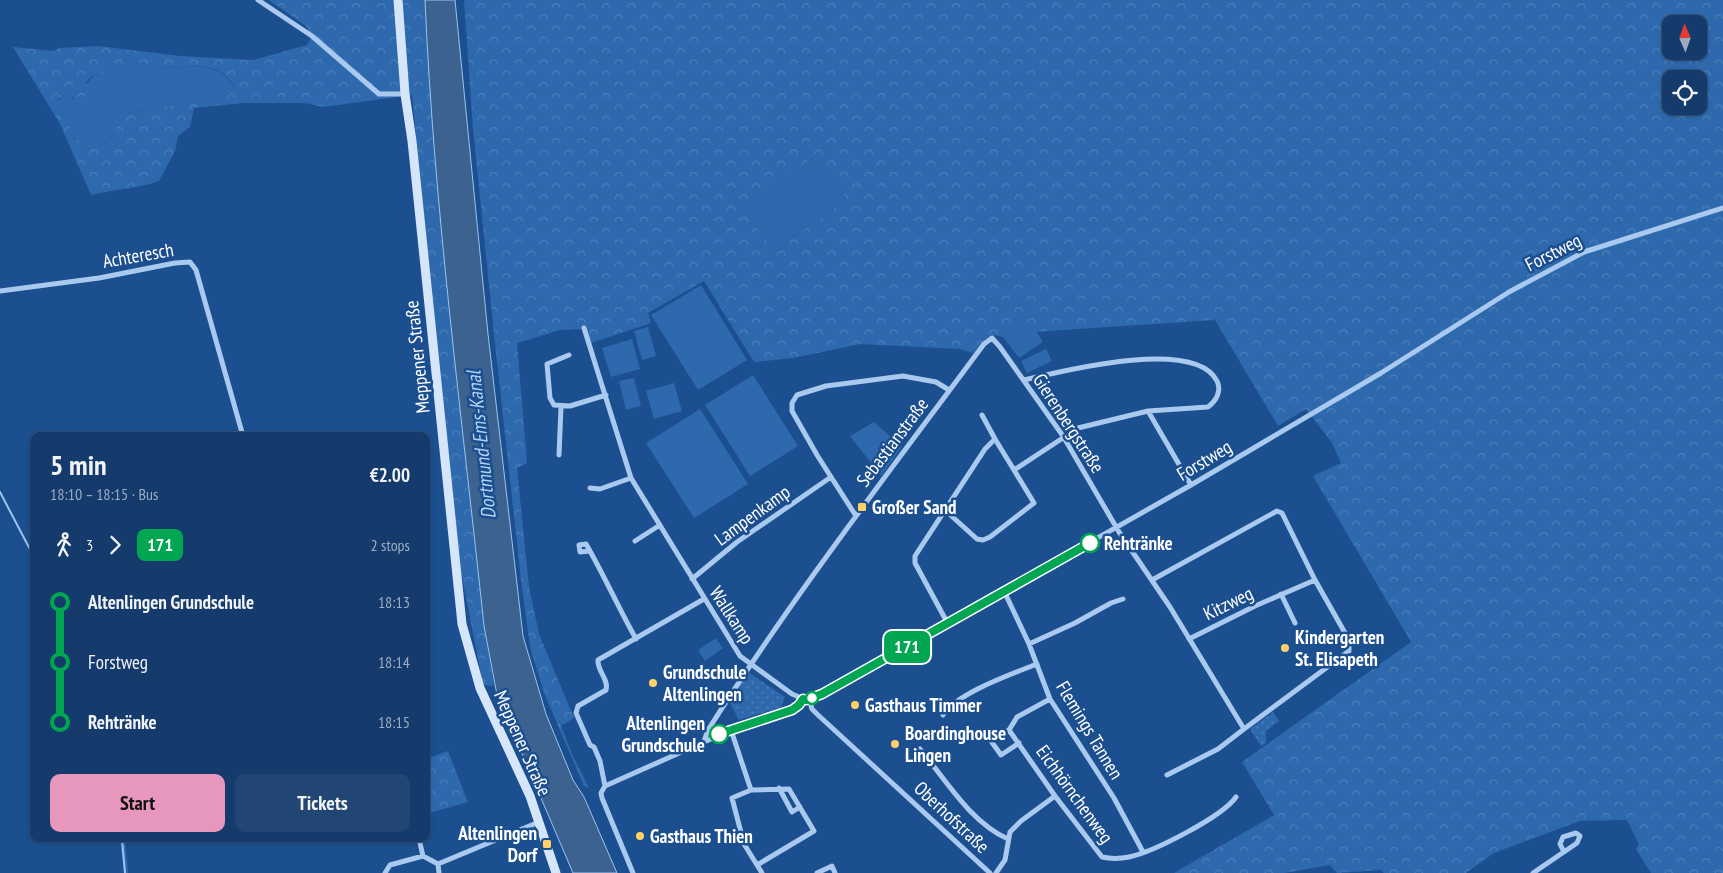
<!DOCTYPE html>
<meta charset="utf-8">
<style>
:root{--surface:#143b6b;--page:#214673;--text:#f1f3f6;--muted:#9dadc1;--line:#33557e;--accent:#e797bd}
body{margin:0;font-family:"PT Sans Narrow",sans-serif;background:var(--page);color:var(--text);height:100vh;display:flex;flex-direction:column;font-size:19px;white-space:nowrap}
*{box-sizing:border-box;margin:0}
p{font-size:16px;color:var(--muted)}
.icon{flex:none;width:28px;height:28px;fill:none;stroke:currentColor;stroke-width:2;stroke-linecap:round;stroke-linejoin:round}
.map{position:relative;flex:1;overflow:hidden}
.drawer{position:absolute;left:30px;top:432px;width:400px;height:410px;display:flex;flex-direction:column;background:var(--surface);border-radius:10px;box-shadow:0 1px 4px #0004,0 0 0 1px var(--line)}
.drawer>*{flex:none}
.badge{padding:0 10px;border-radius:8px;font-size:18px;line-height:32px}
.needle{width:32px;rotate:358deg}
.fabs{position:absolute;left:1662px;top:15px;display:grid;gap:10px}
.fabs a{display:grid;place-items:center;width:45px;height:45px;border-radius:10px;background:var(--surface);box-shadow:0 1px 4px #0004,0 0 0 1px var(--line);font-size:25px}
.map>.badge{position:absolute;translate:-50% -50%;box-shadow:0 0 0 2px #fff}
.legs{display:flex;align-items:center;gap:8px;height:55px;padding:0 20px;font-size:16px}
.legs p{margin-inline-start:auto}
.summary{display:flex;align-items:center;justify-content:space-between;height:85px;padding:0 20px}
h1{font-size:28px;font-weight:800;line-height:38px}
.action{display:flex;gap:10px;margin-top:auto;padding:10px 20px}
.action a{flex:1;height:58px;border-radius:10px;background:var(--accent);color:#111;font-size:20px;font-weight:800;line-height:58px;text-align:center}
.action a+a{background:var(--page);color:var(--text)}
ul{padding:0 20px;list-style:none}
li{display:flex;align-items:center;gap:18px;height:60px;font-size:19px}
li i{display:grid;place-items:center;width:8px;height:100%;margin:0 6px;background:currentColor}
li i::after{content:'';width:12px;height:12px;margin:-6px;border:4px solid;border-radius:50%;background:var(--surface)}
li p{margin-inline-start:auto}
li:first-child i{background:linear-gradient(#0000 50%,currentColor 0)}
li:last-child i{background:linear-gradient(currentColor 50%,#0000 0)}
.map>svg:first-child{display:block}
.grass{fill:#2e69ad}
.forest{fill:url(#forest-crowns);fill-rule:evenodd}
.park{fill:url(#park-dots)}
.water{fill:#3c6290;stroke:#9cc4f0}
.lines{fill:none;stroke-linecap:round;stroke-linejoin:round}
.stream{stroke:#9cc4f0;stroke-width:2}
.street{stroke:#a9c9ee;stroke-width:5}
.secondary{stroke:#d6e6fa;stroke-width:9}
.line-1-casing{stroke:#fff;stroke-width:11}
.line-1{stroke:#00a651;stroke-width:8}
.poi-dot{fill:#ffd166;stroke:#1b4f8f;stroke-width:2}
.stop-1-dot{fill:#fff;stroke:#00a651;stroke-width:2.5}
.labels{text-anchor:middle;stroke-width:5;stroke-linejoin:round;paint-order:stroke}
.street-label{font-size:19px;fill:#fff;stroke:#1b4f8f}
.poi-label{font-size:19px;font-weight:bold;fill:#fff;stroke:#1b4f8f;text-anchor:start}
.stop-label{font-size:19px;font-weight:bold;fill:#fff;stroke:#1b4f8f;text-anchor:start}
.water-label{font-size:20px;font-style:italic;fill:#b5d3f5;stroke:#1b4f8f}
</style>
<div class="map">
<svg width="1723" height="873" viewBox="0 0 1723 873">
<defs>
<pattern id="forest-crowns" width="20" height="18" patternUnits="userSpaceOnUse" patternTransform="scale(1.25)"><rect width="20" height="18" fill="#2e69ad"/><path d="M2 6a3 3 0 1 1 6 0M12 15a3 3 0 1 1 6 0" fill="none" stroke="#4d80b9"/></pattern>
<pattern id="park-dots" width="8" height="8" patternUnits="userSpaceOnUse" patternTransform="scale(1.25)"><rect width="8" height="8" fill="#2e69ad"/><path d="M2 2h.1M6 6h.1" fill="none" stroke="#4d80b9" stroke-width="1.8" stroke-linecap="round"/></pattern>
</defs>
<rect width="100%" height="100%" fill="#1b4f8f"/>
<!-- grass -->
<path class="grass" d="M142 63C169 77 214 51 234 87L229 95 128 113 118 124 111 141 97 146 75 139 57 101 66 94 74 99 93 76 102 75 108 67Z
M812 158 846 198 774 252 744 209Z
M701 285 747 360 698 390 651 315Z
M1021 312 1033 332H1037L1043 342 1019 358 1003 337Z
M648 327 656 356 642 360 634 331Z
M632 339 640 369 611 377 602 348Z
M1046 349 1052 361 1027 373 1021 361Z
M753 375 798 446 750 476 705 405Z
M634 378 641 406 626 410 619 381Z
M674 383 682 411 654 419 646 391Z
M700 409 748 484 694 518 646 443Z
M874 422 902 447 881 476 850 436Z
M716 638 723 648 705 661 698 650Z"/>
<!-- forest -->
<path class="forest" d="M269 0H425C435 209 462 417 484 626L494 686 484 685 482 679 459 562 412 95 323 107 305 103H244L194 108 190 127 178 136 175 151 159 181C137 189 114 189 91 195L60 124 13 47 53 51 59 48 98 46 180 56 253 60 307 45 311 38 307 27ZM142 63C168 77 214 51 234 86L229 95 128 113 118 124 111 141 97 146 75 139 57 100 66 94C76 100 80 100 89 93L86 82 92 76 102 75 108 67Z
M464 0H1723V873H1651L1636 849 1639 844 1627 820 1580 821 1494 853 1466 873H1384L1381 870 1337 873 1330 865 1284 873H1174L1274 815 1242 762 1411 642 1313 476 1341 463 1332 443 1306 409 1278 426 1215 320 1033 332 1021 313 1003 337C988 331 982 343 973 353L959 349 860 344 793 358 754 362 704 281 648 313 651 323 591 343 585 329 560 330 517 343 527 463 517 468 529 587 539 634 574 718 561 726 572 754 589 788 584 786 544 693 530 647 521 580 494 334 473 129ZM1671 24H1699V51H1671ZM1671 79H1699V106H1671ZM812 158 846 198 774 252 744 209Z
M448 751 468 802 426 814V759Z
M120 839H125L128 873H124Z"/>
<!-- park -->
<path class="park" d="M748 672 785 697 781 707 739 720 730 703Z
M1273 712 1279 721 1266 731V743L1261 746 1250 729Z"/>
<!-- water -->
<path class="water" d="M425 0H455L488 334 523 636 546 714 573 780 584 797 617 873H573L497 695 484 626C462 417 434 209 425 0Z"/>
<g class="lines">
<!-- stream -->
<path class="stream" d="M0 492 34 557
M122 839 125 873"/>
<!-- street -->
<path class="street" d="M258 0 312 36 379 94H405
M0 291 99 278 175 263 190 262 196 270 243 436
M584 328 631 478 740 656 792 694 806 700 822 694 1191 485 1381 373 1509 292 1584 252 1723 208
M569 355 547 364 550 398 554 405 570 406 606 395
M1024 380C1062 371 1195 337 1217 381 1222 391 1216 401 1208 407L1148 411
M982 415 995 439
M559 455 561 407
M590 488 600 489 631 478
M946 511 977 539 983 540 990 537 1034 503 1014 470
M856 516 817 455 792 411V403L797 395 826 386 903 376 936 382 949 390
M635 541 660 525
M590 551 580 552 579 545 586 544C604 575 618 607 636 639
M692 579 737 542 831 477
M1005 593 1029 644 1050 699 1114 798 1143 852
M1281 594 1295 623
M948 624 915 563V556L985 449 995 439 1014 470 1078 428 1148 411 1191 485
M1189 639 1255 606 1315 580
M1029 644 1075 623 1111 603 1123 599
M809 699 812 709 818 715 990 873
M1050 699 1017 717 1009 730 1055 796 1102 857C1111 859 1119 859 1129 857 1153 852 1222 817 1236 797
M943 715C957 693 1012 674 1037 664
M731 730 751 790 732 798 744 844 762 873
M1009 730 991 741 1001 755 1019 743
M704 741 708 730C793 596 890 471 984 344L992 338 1000 347 1063 436 1119 532 1170 607 1244 729 1349 651V640L1315 580 1282 513 1277 511 1152 580
M920 749C946 780 970 822 1008 839
M1167 775 1218 749 1244 729
M605 786 600 761 594 747 590 745 576 713 578 706 606 690C609 679 597 671 598 660L704 599
M779 788 792 812 800 807
M751 790 789 789 814 831 757 865
M419 839 423 856
M385 873 390 865 423 856 438 864
M439 873 438 864 539 822
M633 873 602 798 601 793 605 786 731 730 792 709 799 705 803 699
M817 873 832 866 835 873
M996 873 1005 860 1010 832 1021 821 1055 796
M1533 873 1577 843 1580 836 1576 833 1563 837 1560 844 1564 852"/>
<!-- secondary -->
<path class="secondary" d="M398 0 405 94 412 141 462 624 480 688 530 796 556 873"/>
</g>
<g class="lines">
<!-- line-1 casing -->
<g class="line-1-casing">
<path id="line-1" d="M719 734 792 710 799 705 803 699 806 700 822 694 1090 543"/>
</g>
<!-- line-1 -->
<use href="#line-1" class="line-1"/>
</g>
<!-- markers -->
<g class="poi-dot">
<rect x="857" y="502" width="10" height="10" rx="2.5"/>
<circle cx="1285" cy="648" r="5"/>
<circle cx="653" cy="683" r="5"/>
<circle cx="855" cy="705" r="5"/>
<circle cx="895" cy="744" r="5"/>
<circle cx="640" cy="836" r="5"/>
<rect x="542" y="839" width="10" height="10" rx="2.5"/>
</g>
<g class="stop-1-dot">
<circle cx="1090" cy="543" r="9"/>
<circle cx="812" cy="698" r="6"/>
<circle cx="719" cy="734" r="9"/>
</g>
<g class="labels">
<!-- street labels -->
<g class="street-label">
<text transform="translate(1553 252) rotate(-27)" y="7">Forstweg</text>
<text transform="translate(138 255) rotate(-10)" y="7">Achteresch</text>
<text transform="translate(417 357) rotate(-96)" y="7">Meppener Straße</text>
<text transform="translate(1069 423) rotate(57)" y="7">Gierenbergstraße</text>
<text transform="translate(892 442) rotate(-53)" y="7">Sebastianstraße</text>
<text transform="translate(1204 460) rotate(-31)" y="7">Forstweg</text>
<text transform="translate(752 515) rotate(-36)" y="7">Lampenkamp</text>
<text transform="translate(1228 603) rotate(-26)" y="7">Kitzweg</text>
<text transform="translate(732 615) rotate(57)" y="7">Wallkamp</text>
<text transform="translate(1090 730) rotate(59)" y="7">Flemings Tannen</text>
<text transform="translate(523 743) rotate(66)" y="7">Meppener Straße</text>
<text transform="translate(1075 794) rotate(54)" y="7">Eichhörnchenweg</text>
<text transform="translate(952 817) rotate(43)" y="7">Oberhofstraße</text>
</g>
<!-- poi labels -->
<g class="poi-label">
<text x="872" y="514">Großer Sand</text>
<text x="1295" y="644">Kindergarten<tspan x="1295" dy="22">St. Elisapeth</tspan></text>
<text x="663" y="679">Grundschule<tspan x="663" dy="22">Altenlingen</tspan></text>
<text x="865" y="712">Gasthaus Timmer</text>
<text x="905" y="740">Boardinghouse<tspan x="905" dy="22">Lingen</tspan></text>
<text x="537" y="840" text-anchor="end">Altenlingen<tspan x="537" dy="22">Dorf</tspan></text>
<text x="650" y="843">Gasthaus Thien</text>
</g>
<!-- stop labels -->
<g class="stop-label">
<text x="1104" y="550">Rehtränke</text>
<text x="705" y="730" text-anchor="end">Altenlingen<tspan x="705" dy="22">Grundschule</tspan></text>
</g>
<!-- water labels -->
<g class="water-label">
<text transform="translate(481 445) rotate(-96)" y="7">Dortmund-Ems-Kanal</text>
</g>
</g>
</svg>
<div class="fabs">
<a><svg class="needle" viewBox="-14 -14 28 28"><path d="M0-13l5 13h-10z" fill="#e53935"/><path d="M0 13l5-13h-10z" fill="#9dadc1"/></svg></a>
<a><svg class="icon" aria-label="locate" viewBox="0 0 24 24"><circle cx="12" cy="12" r="6"/><path d="M12 2v4M12 18v4M2 12h4M18 12h4"/></svg></a>
</div>
<b class="badge" style="left:907px;top:647px;background:#00a651;color:#fff">171</b>
<section class="drawer">
<div class="summary"><div><h1>5 min</h1><p>18:10 – 18:15 · Bus</p></div><b>€2.00</b></div>
<div class="legs"><svg class="icon" aria-label="walk" viewBox="0 0 24 24"><circle cx="13" cy="4" r="2"/><path d="M13 8l-2 6 4 7M11 14l-3 7M7 12l3-4h3l4 4"/></svg>3<svg class="icon" aria-label="forward" viewBox="0 0 24 24"><path d="M9 5l7 7-7 7"/></svg><b class="badge" style="background:#00a651;color:#fff">171</b><p>2 stops</p></div>
<ul>
<li><i style="color:#00a651"></i><b>Altenlingen Grundschule</b><p>18:13</p></li>
<li><i style="color:#00a651"></i><span>Forstweg</span><p>18:14</p></li>
<li><i style="color:#00a651"></i><b>Rehtränke</b><p>18:15</p></li>
</ul>
<div class="action"><a>Start</a><a>Tickets</a></div>
</section>
</div>
